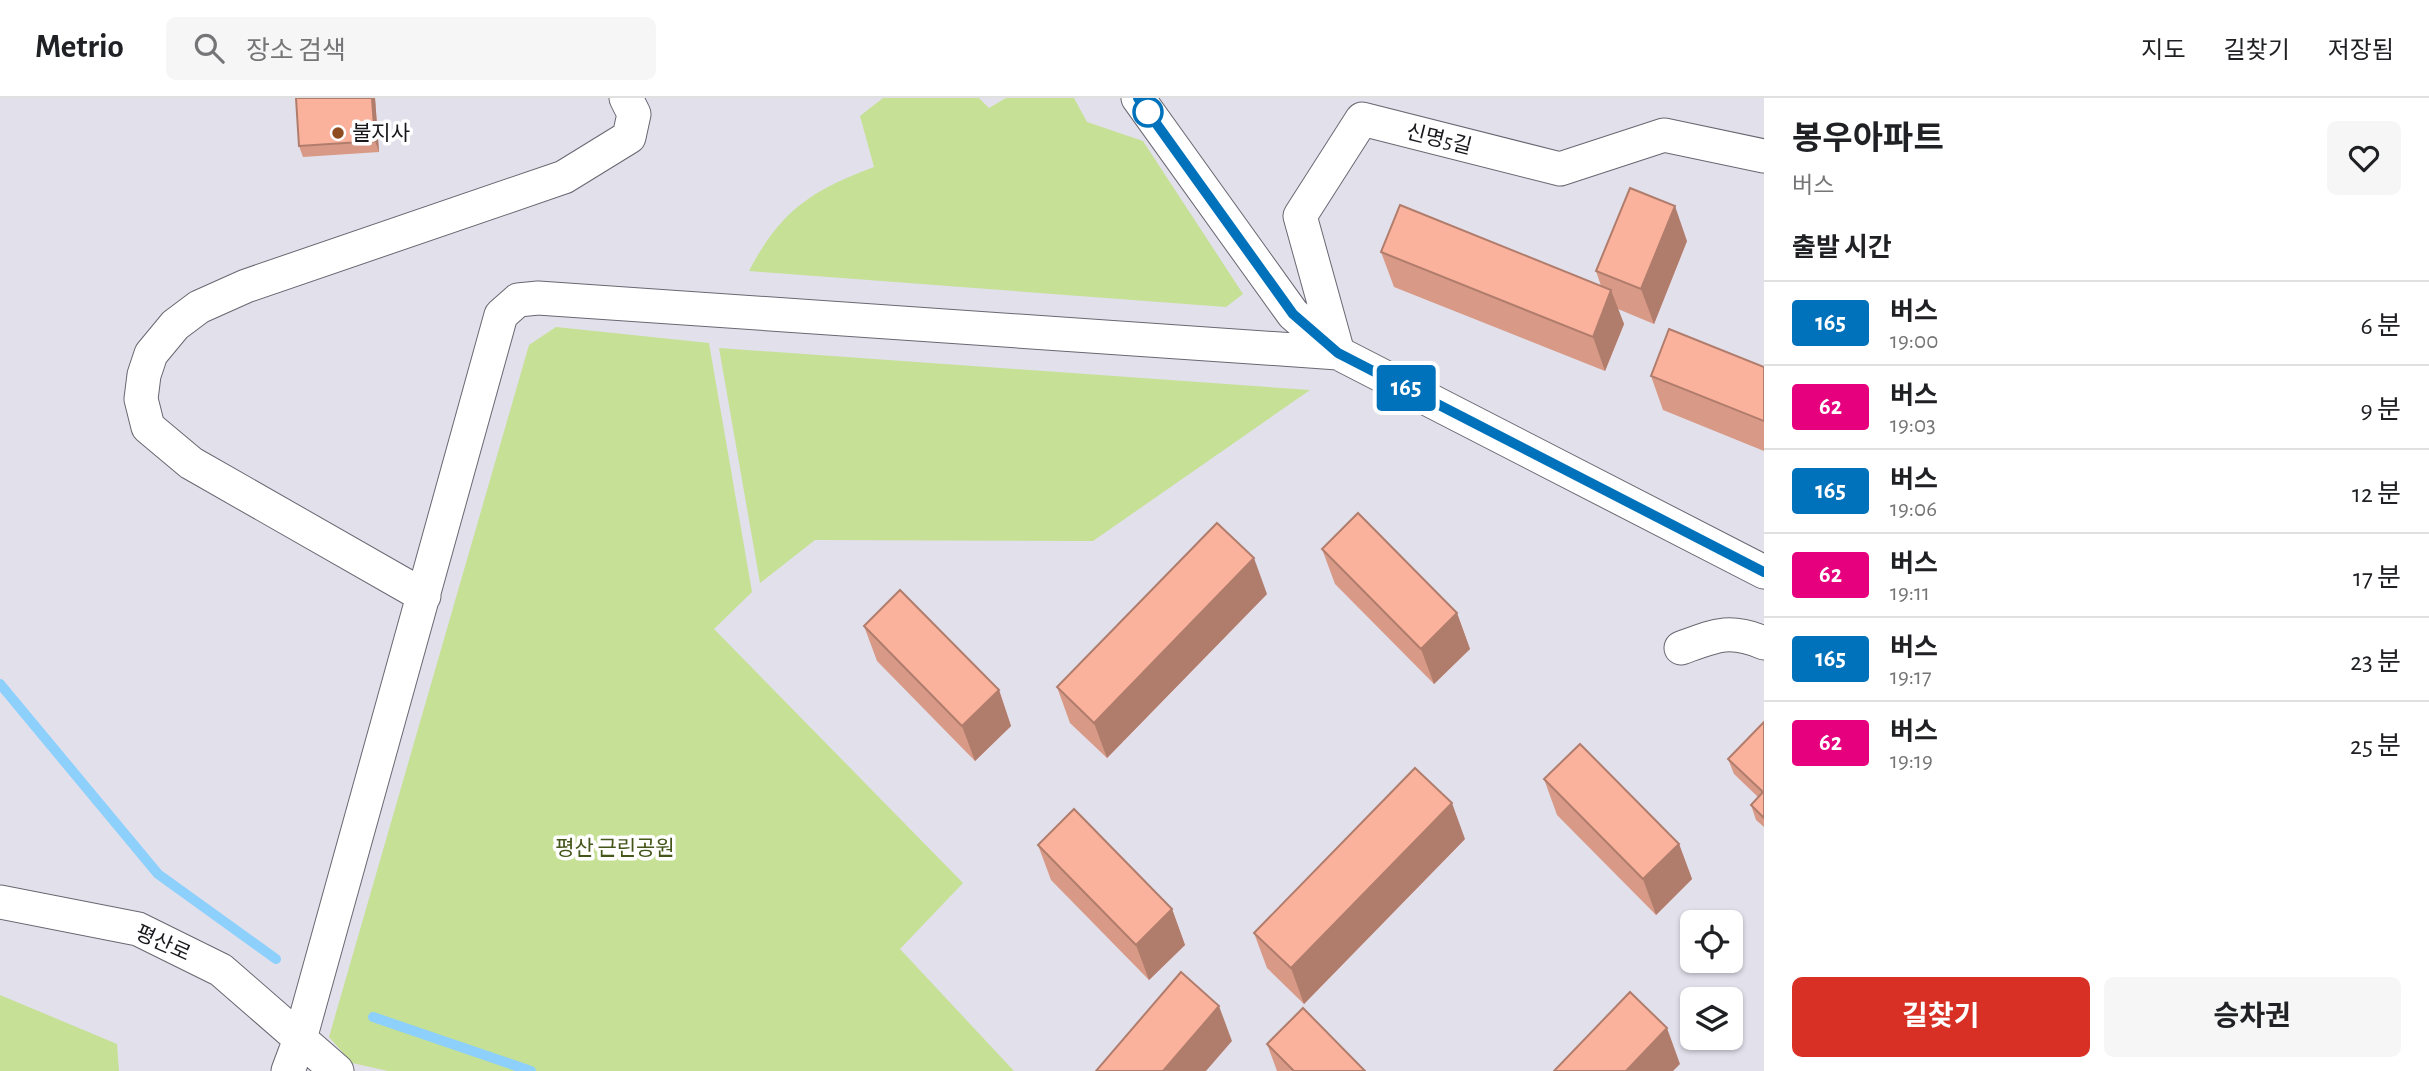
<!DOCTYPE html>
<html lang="ko">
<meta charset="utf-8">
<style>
:root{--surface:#fff;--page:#f6f6f6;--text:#202124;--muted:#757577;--line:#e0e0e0;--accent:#d93025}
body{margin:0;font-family:"Alegreya Sans","Noto Sans KR",sans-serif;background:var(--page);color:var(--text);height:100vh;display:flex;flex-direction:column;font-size:26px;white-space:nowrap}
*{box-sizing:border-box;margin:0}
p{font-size:23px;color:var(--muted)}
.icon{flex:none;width:38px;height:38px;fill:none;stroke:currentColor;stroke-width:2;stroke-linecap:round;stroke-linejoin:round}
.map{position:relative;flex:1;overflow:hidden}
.details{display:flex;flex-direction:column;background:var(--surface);width:665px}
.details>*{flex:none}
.badge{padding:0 14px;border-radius:5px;font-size:24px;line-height:46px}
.tools{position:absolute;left:1680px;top:812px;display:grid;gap:14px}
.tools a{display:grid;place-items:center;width:63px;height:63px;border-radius:10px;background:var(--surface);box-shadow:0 2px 5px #0004;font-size:35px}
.map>.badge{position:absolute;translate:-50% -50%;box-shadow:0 0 0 4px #fff}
h2{padding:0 28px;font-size:26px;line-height:63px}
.round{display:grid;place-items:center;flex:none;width:74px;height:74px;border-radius:10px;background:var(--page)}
.head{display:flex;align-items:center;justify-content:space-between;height:119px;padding:0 28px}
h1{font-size:33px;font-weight:700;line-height:52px}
.primary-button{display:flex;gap:14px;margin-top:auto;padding:14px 28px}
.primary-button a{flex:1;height:80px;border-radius:10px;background:var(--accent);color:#fff;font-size:28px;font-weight:700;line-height:80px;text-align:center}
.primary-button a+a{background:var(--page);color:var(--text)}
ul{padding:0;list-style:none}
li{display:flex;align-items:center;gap:21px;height:84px;padding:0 28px;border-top:2px solid var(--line)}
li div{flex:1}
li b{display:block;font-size:26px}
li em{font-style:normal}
li .badge{min-width:77px;font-weight:700;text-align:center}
header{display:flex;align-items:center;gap:42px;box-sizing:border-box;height:98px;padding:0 35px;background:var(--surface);border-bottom:2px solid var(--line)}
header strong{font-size:33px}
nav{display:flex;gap:38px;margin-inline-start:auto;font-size:24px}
.search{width:490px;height:63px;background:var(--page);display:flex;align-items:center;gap:18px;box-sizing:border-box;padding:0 24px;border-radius:10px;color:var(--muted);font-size:26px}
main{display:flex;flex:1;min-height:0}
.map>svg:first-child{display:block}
.green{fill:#c6e095}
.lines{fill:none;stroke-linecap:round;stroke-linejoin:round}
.stream{stroke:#8dd0fc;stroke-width:10}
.minor-casing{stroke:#696771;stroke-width:35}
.minor{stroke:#fff;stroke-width:33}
.wall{fill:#d89986}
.shaded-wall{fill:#b07d6d}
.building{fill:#fbb29c;stroke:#b07d6d;stroke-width:2}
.line-casing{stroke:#fff;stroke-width:16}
.line{stroke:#0072bc;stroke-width:10}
.stop-dot{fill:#fff;stroke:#0072bc;stroke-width:3.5}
.poi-dot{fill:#904c21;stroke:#fff;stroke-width:2.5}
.labels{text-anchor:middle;stroke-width:7;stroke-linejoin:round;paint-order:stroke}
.poi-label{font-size:21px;fill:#18171b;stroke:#fff;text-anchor:start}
.street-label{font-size:21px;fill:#18171b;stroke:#fff}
.park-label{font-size:21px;fill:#445519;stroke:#fff}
</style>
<header>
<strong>Metrio</strong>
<div class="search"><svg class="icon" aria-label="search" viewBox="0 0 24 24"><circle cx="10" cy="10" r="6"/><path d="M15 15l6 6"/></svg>장소 검색</div>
<nav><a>지도</a><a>길찾기</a><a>저장됨</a></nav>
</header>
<main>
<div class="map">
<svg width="1764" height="973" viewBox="0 0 1764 973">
<rect width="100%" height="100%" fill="#e2e0eb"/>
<!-- green -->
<path class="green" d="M883 0H979L989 10 1006 0H1074L1087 24 1143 43 1243 196 1226 209 749 173C780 113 812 92 874 69L860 18Z
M556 229 709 245 752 494 714 531 963 785 900 851 1014 973H388L352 965 329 939 529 247Z
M719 250 1310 292 1093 443 815 442 760 485Z
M0 897 117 946 119 973H0Z"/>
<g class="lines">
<!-- stream -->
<path class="stream" d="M0 586 158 776 276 861
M373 919 531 973"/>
<!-- minor casing -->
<g class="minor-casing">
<path id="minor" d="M1138 0 1293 216 1338 255 1764 474
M1338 255 1300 118 1362 21 1560 71 1664 37 1764 58
M424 498 191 365 148 329 141 301 144 277 151 256 175 227 199 209 246 188 564 79 629 39 634 16 626 0
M1681 550C1714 538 1729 530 1764 545
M0 804 138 831 221 872 337 973
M288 973 300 941 501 217 518 202 538 200 1338 255"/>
</g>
<!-- minor -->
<use href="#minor" class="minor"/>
</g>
<!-- wall -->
<path class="wall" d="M375 0 379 54 303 59 299 48Z
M1687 143 1654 226 1618 211 1624 226 1605 273 1394 189 1381 154 1601 188 1596 173Z
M1764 269V353L1663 312 1651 278Z
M1322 451 1457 515 1470 551 1434 586 1335 486Z
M1267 496 1107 660 1070 625 1057 589Z
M864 528 999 592 1011 628 975 663 877 563Z
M1764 624V729L1756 722 1751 707 1758 699 1734 676 1728 661Z
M1544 681 1679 746 1692 781 1656 817 1557 717Z
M1465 741 1304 906 1267 870 1254 835Z
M1038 747 1172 811 1185 847 1149 882 1051 782Z
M1267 946 1365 973H1277Z"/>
<!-- shaded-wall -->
<path class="shaded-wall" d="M372 0H375L379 54 375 43Z
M1675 108 1687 143 1654 226 1641 191Z
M1611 192 1624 226 1605 273 1593 239Z
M1254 460 1267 496 1107 660 1094 625Z
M1457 515 1470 551 1434 586 1421 551Z
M999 592 1011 628 975 663 962 628Z
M1452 705 1465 741 1304 906 1291 870Z
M1679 746 1692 781 1656 817 1643 781Z
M1172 811 1185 847 1149 882 1136 847Z
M1219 908 1232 943 1206 973H1163Z
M1667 930 1680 966 1673 973H1626Z"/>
<!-- building -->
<path class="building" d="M296 0H372L375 43 299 48Z
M1630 90 1675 108 1641 191 1596 173Z
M1400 107 1611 192 1593 239 1381 154Z
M1669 231 1764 269V323L1651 278Z
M1358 415 1457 515 1421 551 1322 451Z
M1217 425 1254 460 1094 625 1057 589Z
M900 492 999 592 962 628 864 528Z
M1764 624V720L1751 707 1763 694 1728 661Z
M1580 646 1679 746 1643 781 1544 681Z
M1415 670 1452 705 1291 870 1254 835Z
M1074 711 1172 811 1136 847 1038 747Z
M1181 874 1219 908 1163 973H1096Z
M1630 894 1667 930 1626 973H1554Z
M1303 910 1365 973H1294L1267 946Z"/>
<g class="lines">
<!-- line casing -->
<g class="line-casing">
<path id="line" d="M1138 0 1293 216 1338 255 1764 474"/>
</g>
<!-- line -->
<use href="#line" class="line"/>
</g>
<!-- markers -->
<circle class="stop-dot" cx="1148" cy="14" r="14"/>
<circle class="poi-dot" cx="338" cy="35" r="7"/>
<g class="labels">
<!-- poi labels -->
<g class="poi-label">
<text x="352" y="42">불지사</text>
</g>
<!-- street labels -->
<g class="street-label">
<text transform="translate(1439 41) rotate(14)" y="7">신명5길</text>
<text transform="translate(163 845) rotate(24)" y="7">평산로</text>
</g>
<!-- park labels -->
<g class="park-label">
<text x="615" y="757">평산 근린공원</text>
</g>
</g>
</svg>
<div class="tools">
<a><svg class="icon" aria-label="locate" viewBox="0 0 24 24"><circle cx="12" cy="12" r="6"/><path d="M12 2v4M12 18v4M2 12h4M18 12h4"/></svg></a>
<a><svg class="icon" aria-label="layers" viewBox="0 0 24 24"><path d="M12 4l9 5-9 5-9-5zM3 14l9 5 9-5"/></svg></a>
</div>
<b class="badge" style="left:1406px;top:290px;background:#0072bc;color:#fff">165</b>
</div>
<section class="details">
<div class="head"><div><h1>봉우아파트</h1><p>버스</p></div><a class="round"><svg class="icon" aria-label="heart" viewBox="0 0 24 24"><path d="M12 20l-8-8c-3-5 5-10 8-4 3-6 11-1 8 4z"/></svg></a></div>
<h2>출발 시간</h2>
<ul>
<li><span class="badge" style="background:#0072bc;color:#fff">165</span><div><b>버스</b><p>19:00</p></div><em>6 분</em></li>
<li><span class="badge" style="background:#e6007e;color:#fff">62</span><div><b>버스</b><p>19:03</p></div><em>9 분</em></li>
<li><span class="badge" style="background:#0072bc;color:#fff">165</span><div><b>버스</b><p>19:06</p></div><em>12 분</em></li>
<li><span class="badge" style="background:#e6007e;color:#fff">62</span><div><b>버스</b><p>19:11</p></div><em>17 분</em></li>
<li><span class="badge" style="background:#0072bc;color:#fff">165</span><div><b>버스</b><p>19:17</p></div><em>23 분</em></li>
<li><span class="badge" style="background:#e6007e;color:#fff">62</span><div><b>버스</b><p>19:19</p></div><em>25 분</em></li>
</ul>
<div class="primary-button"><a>길찾기</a><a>승차권</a></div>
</section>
</main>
